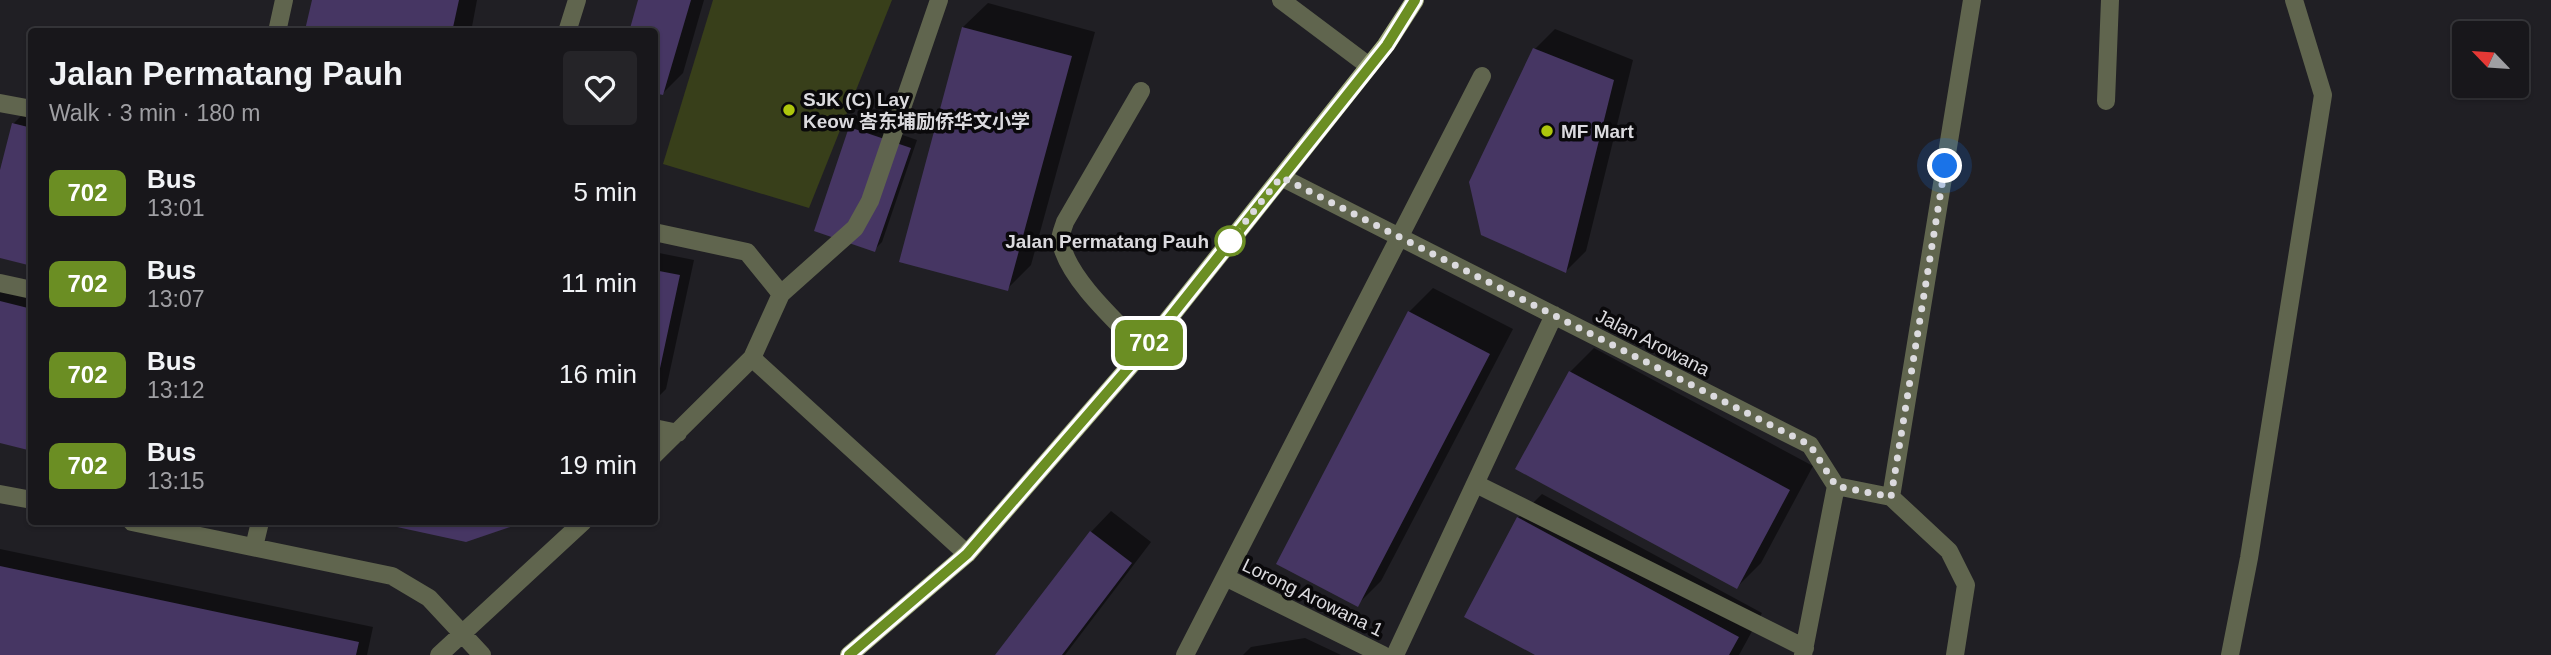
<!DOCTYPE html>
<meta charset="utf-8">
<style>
:root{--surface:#18171b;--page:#252428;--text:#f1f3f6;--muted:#9f9fa3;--line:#36363a}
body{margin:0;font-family:Arial,"Noto Sans SC",sans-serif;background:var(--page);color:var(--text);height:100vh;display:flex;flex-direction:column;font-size:26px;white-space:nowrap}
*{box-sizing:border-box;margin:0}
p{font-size:23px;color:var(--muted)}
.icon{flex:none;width:38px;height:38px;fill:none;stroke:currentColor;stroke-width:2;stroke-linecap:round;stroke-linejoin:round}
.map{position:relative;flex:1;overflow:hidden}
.side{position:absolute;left:28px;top:28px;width:630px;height:497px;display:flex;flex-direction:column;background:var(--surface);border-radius:7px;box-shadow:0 2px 5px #0004,0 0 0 2px var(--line)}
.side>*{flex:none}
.badge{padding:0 14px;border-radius:10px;font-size:24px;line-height:46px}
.needle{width:46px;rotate:295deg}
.fabs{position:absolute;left:2452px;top:21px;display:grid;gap:14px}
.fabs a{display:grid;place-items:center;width:77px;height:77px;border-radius:7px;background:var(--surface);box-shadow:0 2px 5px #0004,0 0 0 2px var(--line);font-size:35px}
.you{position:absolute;width:35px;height:35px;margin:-18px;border:5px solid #fff;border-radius:50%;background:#1a73e8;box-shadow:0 0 0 10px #1a73e833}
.map>.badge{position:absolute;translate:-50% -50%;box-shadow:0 0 0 4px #fff}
.round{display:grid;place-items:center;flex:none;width:74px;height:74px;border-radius:7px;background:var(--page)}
.overview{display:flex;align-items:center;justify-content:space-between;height:119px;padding:0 21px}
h1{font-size:33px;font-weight:700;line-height:52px}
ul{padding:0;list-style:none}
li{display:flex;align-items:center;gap:21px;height:91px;padding:0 21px}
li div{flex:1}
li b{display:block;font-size:26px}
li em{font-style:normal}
li .badge{min-width:77px;font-weight:700;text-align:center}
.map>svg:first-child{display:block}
.green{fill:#383f1a}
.shadow{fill:#0007}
.building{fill:#463663}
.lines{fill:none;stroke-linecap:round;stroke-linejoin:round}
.minor{stroke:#60654e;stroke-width:18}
.major{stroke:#a0ab7c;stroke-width:18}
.line-casing{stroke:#fff;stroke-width:16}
.line{stroke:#6b8e23;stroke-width:10}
.walk{stroke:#dbdade;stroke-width:7;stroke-dasharray:0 12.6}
.poi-dot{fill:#aec60c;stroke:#0a090b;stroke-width:2.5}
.stop-dot{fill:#fff;stroke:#6b8e23;stroke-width:3.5}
.labels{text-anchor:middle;stroke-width:7;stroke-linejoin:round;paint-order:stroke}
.poi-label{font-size:19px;font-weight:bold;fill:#dbdade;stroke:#0a090b;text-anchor:start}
.stop-label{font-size:19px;font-weight:bold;fill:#dbdade;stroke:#0a090b;text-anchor:end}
.street-label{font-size:19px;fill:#dbdade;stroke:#0a090b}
</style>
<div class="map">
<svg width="2551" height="655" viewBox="0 0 2551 655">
<rect width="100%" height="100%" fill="#201f24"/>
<!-- green -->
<path class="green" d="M713 0H892L809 208 663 164Z"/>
<!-- shadow -->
<path class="shadow" d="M313 0H477L471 32H319Z
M640 0H704L683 73 663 93 654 32Z
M988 3 1095 32 1031 265 1007 289 963 27Z
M1555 29 1633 60 1586 251 1566 271 1535 49Z
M28 109 32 110V264L0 256V177L13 124Z
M859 120 917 140 882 242 874 250 816 230 851 127Z
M654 252 694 260 666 389 654 401Z
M0 283 32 291V449L0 441Z
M1433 288 1513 329 1381 581 1357 605 1409 312Z
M1594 348 1813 466 1761 563 1737 587 1570 372Z
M1542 494 1762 613 1739 655H1539L1518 518Z
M1111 511 1151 542 1065 655H997L1091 532Z
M377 522H521L466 541Z
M0 549 373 627 367 655H0Z
M1305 638 1341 655H1243L1251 647Z"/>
<!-- building -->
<path class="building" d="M312 0H459L452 32H310L305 30Z
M638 0H691L663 95 654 93V32H629Z
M962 27 1072 56 1008 291 899 262Z
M1533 48 1614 80 1566 273 1481 235 1469 182Z
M12 123 32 128V266L0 258V170Z
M849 127 911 148 875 252 814 231Z
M654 270 680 275 656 387H654Z
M0 301 32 309V451L0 443Z
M1408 311 1490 354 1358 607 1276 564Z
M1569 371 1790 490 1737 589 1515 469Z
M1517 517 1739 637 1729 655H1535L1464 617Z
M374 522H525L466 542Z
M1090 531 1132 563 1062 655H995Z
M0 566 359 642 356 655H0Z"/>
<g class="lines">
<!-- minor -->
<path class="minor" d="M1281 0 1369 66
M277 32 284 0
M567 32 577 0
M1141 91 1065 222C1063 229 1059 236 1061 243 1069 280 1118 323 1144 350
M2106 101 2110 0
M0 103 32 109
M1281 177 1810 445 1836 486 1803 655
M654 232 747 252 781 294
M0 283 32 290
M752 358 967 554
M654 428 678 433
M654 455 752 358 781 294 855 228 870 201 939 0
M1476 484 1805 648
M1836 486 1891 497 1972 0
M0 494 32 500
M1891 497 1949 551 1966 585 1955 655
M132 522 392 576 429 598 482 655
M254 547 260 522
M1225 577 1383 655
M439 655 583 522
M1185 655 1482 76
M1395 655 1554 315
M2230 655 2249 558 2323 95 2294 0"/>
<!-- major -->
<path class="major" d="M849 655 967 554 1144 350 1386 45 1415 0"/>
</g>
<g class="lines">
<!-- line casing -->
<g class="line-casing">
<path id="line" d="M849 655 967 554 1144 350 1387 45 1415 0"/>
</g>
<!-- line -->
<use href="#line" class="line"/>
<!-- walk -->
<path class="walk" d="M1230 241 1281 177 1810 445 1836 486 1891 497 1945 166"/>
</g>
<!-- markers -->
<g class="poi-dot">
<circle cx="789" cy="110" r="7"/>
<circle cx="1547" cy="131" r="7"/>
</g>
<circle class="stop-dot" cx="1230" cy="241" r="14"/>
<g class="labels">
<!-- poi labels -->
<g class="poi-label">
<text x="803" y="106">SJK (C) Lay<tspan x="803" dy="22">Keow 峇东埔励侨华文小学</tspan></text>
<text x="1561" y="138">MF Mart</text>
</g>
<!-- stop labels -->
<g class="stop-label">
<text x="1209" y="248">Jalan Permatang Pauh</text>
</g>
<!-- street labels -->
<g class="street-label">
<text transform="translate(1653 342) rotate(27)" y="7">Jalan Arowana</text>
<text transform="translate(1313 597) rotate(26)" y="7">Lorong Arowana 1</text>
</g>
</g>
</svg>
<div class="fabs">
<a><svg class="needle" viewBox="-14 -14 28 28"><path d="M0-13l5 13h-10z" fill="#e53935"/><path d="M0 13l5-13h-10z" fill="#9f9fa3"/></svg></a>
</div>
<div class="you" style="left:1945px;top:166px"></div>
<b class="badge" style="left:1149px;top:343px;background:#6b8e23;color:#fff">702</b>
<section class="side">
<div class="overview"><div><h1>Jalan Permatang Pauh</h1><p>Walk · 3 min · 180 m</p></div><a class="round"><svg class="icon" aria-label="heart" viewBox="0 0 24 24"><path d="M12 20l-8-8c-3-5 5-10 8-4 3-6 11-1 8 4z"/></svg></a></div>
<ul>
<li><span class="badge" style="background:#6b8e23;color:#fff">702</span><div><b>Bus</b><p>13:01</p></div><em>5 min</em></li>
<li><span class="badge" style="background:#6b8e23;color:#fff">702</span><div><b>Bus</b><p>13:07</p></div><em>11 min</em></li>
<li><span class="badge" style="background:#6b8e23;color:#fff">702</span><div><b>Bus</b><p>13:12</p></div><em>16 min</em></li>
<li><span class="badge" style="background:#6b8e23;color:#fff">702</span><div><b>Bus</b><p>13:15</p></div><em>19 min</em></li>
</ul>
</section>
</div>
